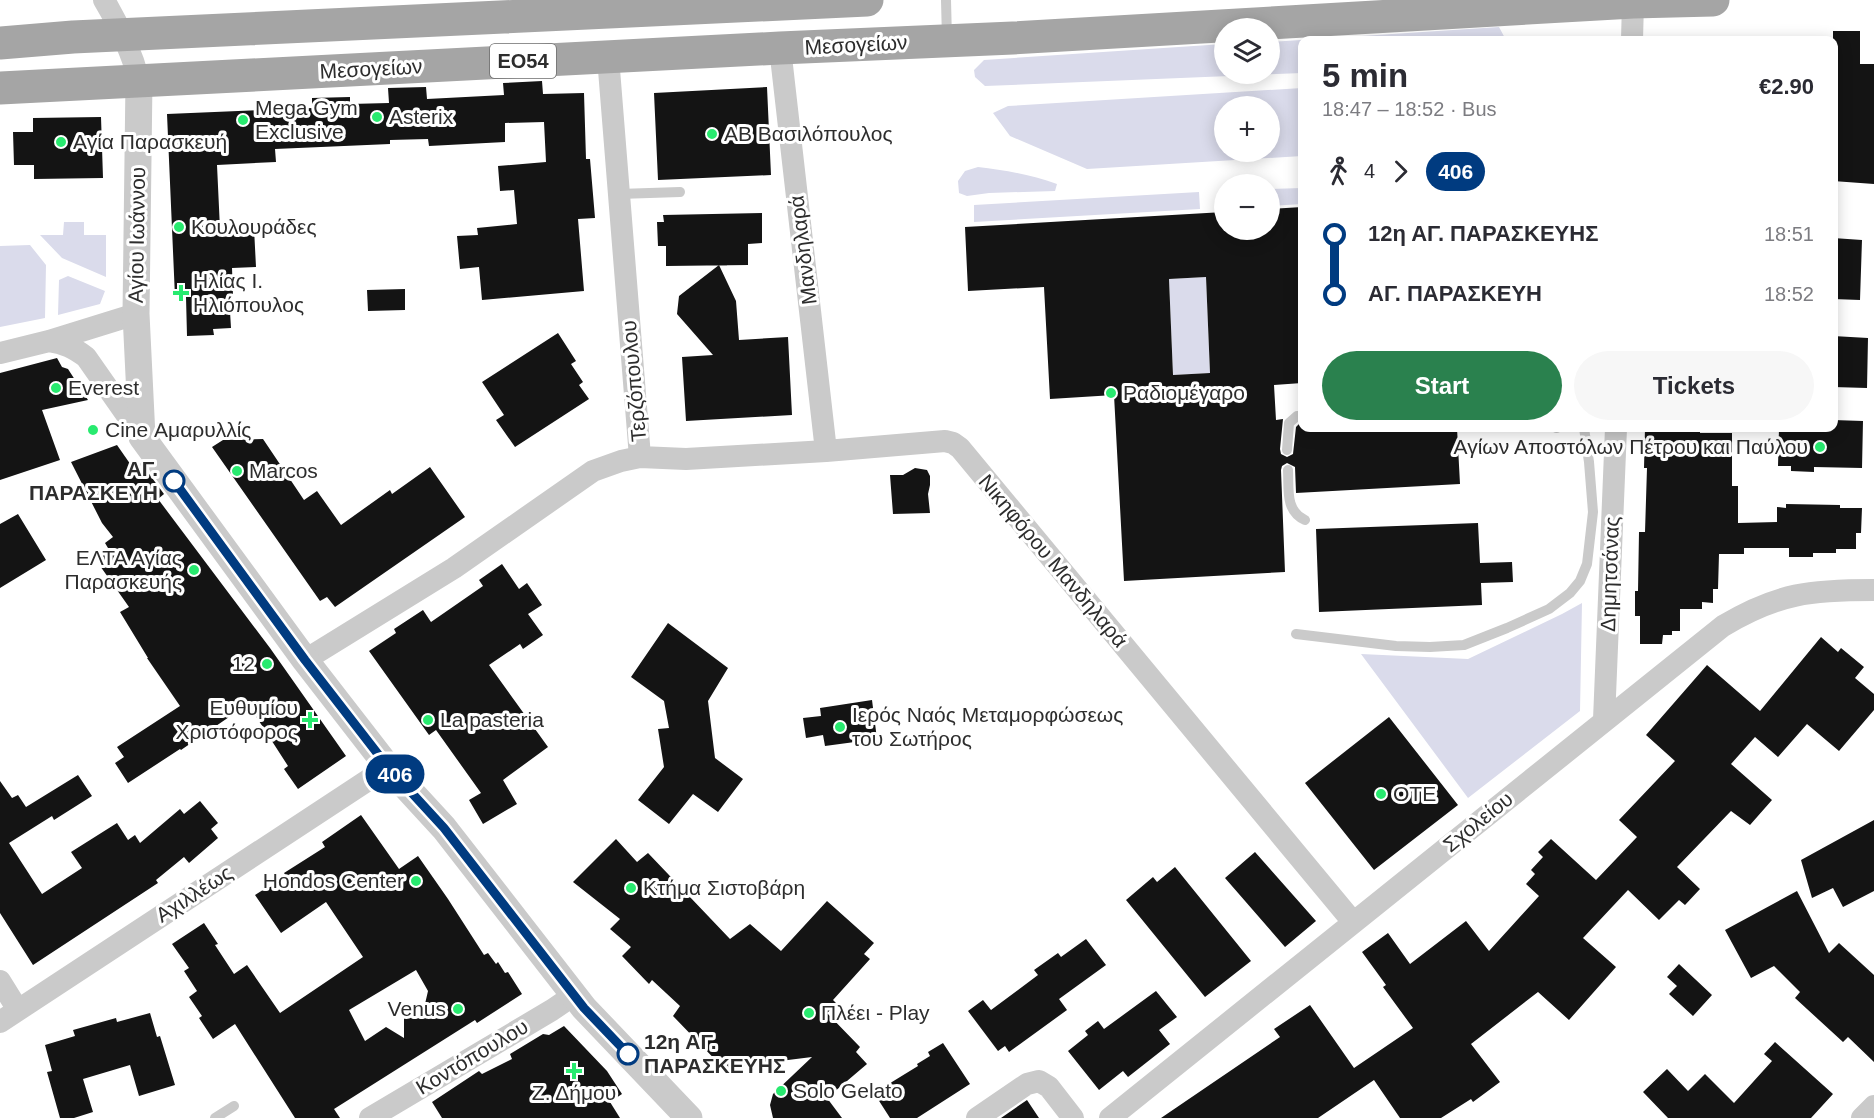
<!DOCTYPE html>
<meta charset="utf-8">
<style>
:root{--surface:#fff;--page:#f7f7f7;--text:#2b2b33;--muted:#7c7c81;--accent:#2a814e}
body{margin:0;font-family:Helvetica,sans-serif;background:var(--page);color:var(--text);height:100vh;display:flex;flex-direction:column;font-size:22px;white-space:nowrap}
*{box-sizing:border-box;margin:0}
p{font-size:20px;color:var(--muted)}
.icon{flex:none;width:33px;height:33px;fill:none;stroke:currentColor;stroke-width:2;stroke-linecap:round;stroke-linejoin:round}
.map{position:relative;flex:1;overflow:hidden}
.drawer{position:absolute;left:1298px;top:36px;width:540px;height:396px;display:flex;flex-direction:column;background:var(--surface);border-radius:12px;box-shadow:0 3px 15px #0003}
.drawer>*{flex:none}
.badge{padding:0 12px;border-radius:20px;font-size:21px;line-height:39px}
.controls{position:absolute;left:1214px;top:18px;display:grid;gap:12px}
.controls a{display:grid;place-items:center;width:66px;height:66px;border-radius:50%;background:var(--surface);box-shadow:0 3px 15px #0003;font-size:30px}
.map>.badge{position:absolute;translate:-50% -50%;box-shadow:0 0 0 3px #fff}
.legs{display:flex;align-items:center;gap:9px;height:66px;padding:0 24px;font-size:20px}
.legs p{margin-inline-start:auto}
.head{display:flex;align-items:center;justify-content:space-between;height:102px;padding:0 24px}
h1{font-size:33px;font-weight:700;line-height:45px}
.action{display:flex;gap:12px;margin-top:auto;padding:12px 24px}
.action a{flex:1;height:69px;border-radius:36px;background:var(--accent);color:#fff;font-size:24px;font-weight:700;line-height:69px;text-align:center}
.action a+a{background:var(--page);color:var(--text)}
ul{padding:0 24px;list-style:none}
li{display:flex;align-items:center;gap:21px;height:60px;font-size:22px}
li i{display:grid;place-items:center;width:9px;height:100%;margin:0 8px;background:currentColor}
li i::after{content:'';width:15px;height:15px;margin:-8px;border:4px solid;border-radius:50%;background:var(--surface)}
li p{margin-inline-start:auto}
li:first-child i{background:linear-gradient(#0000 50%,currentColor 0)}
li:last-child i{background:linear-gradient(currentColor 50%,#0000 0)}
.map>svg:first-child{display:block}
.green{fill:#dadbeb;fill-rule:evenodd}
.building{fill:#141414;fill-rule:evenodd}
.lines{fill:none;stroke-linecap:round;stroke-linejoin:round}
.service{stroke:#cacaca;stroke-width:10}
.minor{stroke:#cacaca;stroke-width:22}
.tertiary{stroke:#cacaca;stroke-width:27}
.primary{stroke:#a5a5a5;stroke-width:33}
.line-1-casing{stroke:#fff;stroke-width:14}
.line-1{stroke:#003b80;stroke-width:9}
.poi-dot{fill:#28ea6f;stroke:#fff;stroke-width:2}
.stop-1-dot{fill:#fff;stroke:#003b80;stroke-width:3}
.labels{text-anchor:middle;stroke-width:6;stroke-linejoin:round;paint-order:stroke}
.shield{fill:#fff;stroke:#6c6c6c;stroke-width:1.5}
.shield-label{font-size:20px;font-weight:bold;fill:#2d2d2d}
.street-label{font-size:21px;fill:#2d2d2d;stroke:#fff}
.poi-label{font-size:21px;fill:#2d2d2d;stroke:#fff;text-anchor:start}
.stop-label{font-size:21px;font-weight:bold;fill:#2d2d2d;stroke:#fff;text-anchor:end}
</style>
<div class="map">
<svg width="1874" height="1118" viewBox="0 0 1874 1118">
<rect width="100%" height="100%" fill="#fff"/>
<!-- green -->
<path class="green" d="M1499 27 1506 40H1302V73L985 86 975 77 974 70 984 60 1224 44V74H1269V42Z
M1302 88V156L1087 169 1010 136 993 113 1008 106ZM1224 106H1269V152H1224Z
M978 167C1005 170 1031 175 1057 184L1055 191 989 193 967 196 959 193 958 181 965 171Z
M1302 188V204L1269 206V189Z
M1199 192 1200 209 974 222V205Z
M64 222H84V235H106V277L62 258 40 235H63Z
M30 245 46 265 45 318 0 327V246Z
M68 276 105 291 100 304 58 315 59 280Z
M1206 277 1210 373 1173 375 1169 279Z
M1582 603 1580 711 1468 798 1361 654 1468 659 1562 614Z"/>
<!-- building -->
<path class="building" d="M1833 31H1860V64H1874V184L1833 181Z
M542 81 543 94 584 93 586 159H590L595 218 578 219 584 291 482 300 479 267 460 269 457 236 478 235 477 228 517 224 514 190 500 191 498 166 546 162 544 122 505 123V142L429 146 428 139 390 140V144L275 149 276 162 217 165 220 229 254 228 256 267 232 268 233 295H229L231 328 213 329 214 335 187 336 186 297H175L167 114 312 108V98L350 97V104L389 103 388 88 426 87 427 99 504 95 503 83Z
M767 87 771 175 658 180 654 93Z
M101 117 103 178 34 179V165H14L13 132H33V118Z
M1302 207V383L1274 385 1276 420 1283 419 1280 449 1281 454 1287 457 1293 454 1296 427 1300 423H1302V428H1457L1460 484 1296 493 1295 467 1287 463 1282 466 1281 470 1285 572 1124 581 1114 395 1050 399 1044 287 968 291 965 227 1224 212V230H1269V209ZM1206 277 1210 373 1173 375 1169 279Z
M762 213V243L748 244V265L666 266V246H658L657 222H664L663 215Z
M1833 238 1862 240 1860 300 1833 299Z
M719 265 736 301 739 340 788 337 792 415 686 421 682 357 713 355 677 314 679 296Z
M405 289V310L368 311 367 290Z
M558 333 576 361 571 364 583 382 579 385 589 399 515 447 496 420 504 415 482 382Z
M1833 336 1868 338 1867 388 1833 387Z
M57 358 62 367 68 369 88 400 42 410 60 460 0 480V373Z
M1833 420 1863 421 1862 468 1814 467V472L1791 471V466H1778L1779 428H1833Z
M1645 428H1700V433H1732V486H1738V523L1777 522V507L1786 508V504L1840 505V508H1862L1861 533H1856V549H1836V553H1813V557H1789V548H1744V554H1719L1718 589H1713V603L1702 602V609H1680V631H1672V635H1663L1662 644H1640V616H1635V591H1638L1639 532H1645L1647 468H1644Z
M263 439 304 500 317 491 341 525 390 490 392 494 430 467 465 517 335 607 327 597 320 601 212 447 223 440Z
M117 445 133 468 141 463 164 494 158 499 270 648 346 756 298 789 284 769 288 766 248 704 181 750 180 749 128 783 115 763 124 757 117 747 180 706 147 658H148L120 612 129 607 98 563 104 558 101 553 108 548 105 543 113 537 102 523 71 462Z
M915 468 927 470 930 476V485L928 494 930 513 893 514 890 475H903Z
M18 514 46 560 0 588V524Z
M1478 523 1480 563 1512 562 1513 582 1481 583 1482 605 1319 612 1316 529Z
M502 564 519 589 527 583 542 605 528 614 543 635 523 649 520 644 489 665 548 747 503 780 517 804 483 824 469 800 481 793 436 730 429 735 369 651 396 633 394 629 423 610 431 622 483 586 479 580Z
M668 623 728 668 708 701 715 758 743 779 718 812 693 794 669 824 638 800 664 767 658 729 669 728 664 701 631 677Z
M1821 637 1838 652 1841 648 1864 667 1855 678 1874 694V710L1839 751 1807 724 1778 757 1755 737 1731 764 1772 800 1750 825 1731 811 1677 867 1700 889 1685 905 1679 900 1659 920 1628 890 1583 938 1616 967 1569 1020 1538 992 1471 1044 1500 1082 1473 1102 1471 1099 1441 1118H1400L1374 1080 1318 1118H1161L1280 1037 1274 1029 1310 1005 1354 1068 1413 1028 1383 987 1386 985 1362 952 1388 933 1410 964 1466 921 1489 951 1539 896 1526 884 1535 874 1531 870 1543 857 1538 852 1551 839 1596 880 1637 837 1619 820 1675 761 1646 735 1707 665 1760 711Z
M872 700 877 739 825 746 823 735 806 738 803 718 821 716 820 708Z
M1389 717 1458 805 1374 870 1305 783Z
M78 775 92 796 54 820 52 816 9 843 42 894 82 868 71 852 117 823 128 840 135 835 140 843 180 809 184 814 200 801 218 823 211 829 218 838 189 863 184 857 156 880 158 883 33 965 0 913V781L12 798 18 795 26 807Z
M361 815 399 869 418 856 448 899 484 955 488 953 496 964 498 962 505 973 508 972 522 994 477 1023 475 1020 334 1109 340 1118H295L235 1024 213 1039 199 1018 202 1016 189 997 197 991 184 971 189 968 172 944 204 923 218 944 215 945 234 974 247 965 280 1013 363 957 326 902 281 933 255 895 266 888 290 882 284 873 325 847 322 842ZM416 970 428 991 425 1004 404 1018V1038L386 1027 365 1041 349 1010Z
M1874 820V891L1843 907 1833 888 1812 898 1801 860Z
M616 839 637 862 648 853 730 939 750 924 781 951 827 901 874 943 864 954 870 959 833 1000 837 1004 827 1013 860 1047 856 1052 867 1064 827 1098 842 1118H773L770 1105 773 1094 812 1057 740 1066 729 1074 673 1016 680 1006 652 980 649 984 622 956 631 947 610 929 620 919 573 882Z
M1255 852 1316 921 1285 947 1225 878Z
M1175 867 1251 961 1205 997 1126 900 1153 877 1157 882Z
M1797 891 1829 953 1839 943 1874 975V1062L1848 1037 1843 1042 1795 998 1800 992 1774 966 1751 978 1725 930Z
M1086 939 1106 965 1059 999 1067 1010 1009 1052 1005 1046 998 1051 968 1011 983 1000 991 1010 1038 975 1034 970 1058 953 1061 957Z
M1679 964 1712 995 1693 1016 1669 994 1677 986 1667 977Z
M1156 991 1177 1017 1159 1030 1170 1044 1128 1077 1123 1071 1099 1090 1068 1051 1088 1035 1085 1031 1098 1021 1104 1029Z
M150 1013 157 1037 160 1036 175 1085 139 1096 130 1065 83 1079 93 1112 74 1118H60L47 1072 52 1071 45 1045 75 1036 73 1030 116 1018 117 1022Z
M564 1026 607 1071 622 1094 610 1102 620 1118H442L432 1102 479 1071 482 1074 512 1059 510 1054 543 1034 549 1035Z
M1775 1042 1833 1094 1811 1118H1668L1643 1092 1667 1069 1688 1091 1705 1074 1734 1103 1772 1061 1764 1054Z
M943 1043 970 1084 917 1118H890L874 1093 918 1066 917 1064 930 1056 928 1052Z
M1027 1100 1039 1118H1001Z"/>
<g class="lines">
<!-- service -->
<path class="service" d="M946 0 947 39
M619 194 680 192
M1556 428H1557
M1287 450 1289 423 1297 416H1302
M1288 470C1289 489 1285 511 1305 520
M1296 634 1396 646 1430 647 1464 645 1507 628 1549 609 1570 593 1580 581 1587 564 1593 512 1589 462 1584 428
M215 1118 234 1106"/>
<!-- minor -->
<path class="minor" d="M104 0C120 27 131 50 139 80
M1632 40 1633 2
M780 48 826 451
M608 57 640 457
M49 341C64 343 74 348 86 357L142 437
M0 353 49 341 136 314
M305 660 454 568 593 471 621 461 640 457 686 459 826 451 945 441 953 443 960 448 1353 922
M1604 720 1616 428
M0 981 18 1010
M0 1022 388 767
M370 1118 552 1010 574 995
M977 1118 1027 1084 1039 1081 1049 1087 1073 1118
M1110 1118 1723 626C1778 593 1811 590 1874 590
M1862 1118 1874 1106"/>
<!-- tertiary -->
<path class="tertiary" d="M139 80 136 314 142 437 305 660 388 767 444 828 584 1008 689 1118"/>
<!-- primary -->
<path class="primary" d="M0 43 73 37 867 0
M0 88 780 48 1013 38 1633 2 1713 0"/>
</g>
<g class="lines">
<!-- line-1 casing -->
<g class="line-1-casing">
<path id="line-1" d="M174 481 305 660 388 767 444 828 584 1008 628 1054"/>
</g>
<!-- line-1 -->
<use href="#line-1" class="line-1"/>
</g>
<!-- markers -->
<g class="poi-dot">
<circle cx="377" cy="117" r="6"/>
<circle cx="243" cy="120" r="6"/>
<circle cx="712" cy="134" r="6"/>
<circle cx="61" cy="142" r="6"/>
<circle cx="179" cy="227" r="6"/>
<path d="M178 284h6v6h6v6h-6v6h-6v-6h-6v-6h6z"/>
<circle cx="56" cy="388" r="6"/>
<circle cx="1111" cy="393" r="6"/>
<circle cx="93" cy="430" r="6"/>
<circle cx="1820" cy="447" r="6"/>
<circle cx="237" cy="471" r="6"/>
<circle cx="194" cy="570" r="6"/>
<circle cx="267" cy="664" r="6"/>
<path d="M307 711h6v6h6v6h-6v6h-6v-6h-6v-6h6z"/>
<circle cx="428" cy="720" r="6"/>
<circle cx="840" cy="727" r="6"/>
<circle cx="1381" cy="794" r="6"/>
<circle cx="416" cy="881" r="6"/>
<circle cx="631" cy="888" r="6"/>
<circle cx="458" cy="1009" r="6"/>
<circle cx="809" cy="1013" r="6"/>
<path d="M571 1062h6v6h6v6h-6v6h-6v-6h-6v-6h6z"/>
<circle cx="781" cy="1091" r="6"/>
</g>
<g class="stop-1-dot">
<circle cx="174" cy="481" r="10"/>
<circle cx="628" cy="1054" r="10"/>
</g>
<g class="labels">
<!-- shield labels -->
<rect class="shield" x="490" y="44" width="66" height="34" rx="4.5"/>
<g class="shield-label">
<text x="523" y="68">ΕΟ54</text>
</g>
<!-- street labels -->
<g class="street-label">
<text transform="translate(856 45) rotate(-3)" y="7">Μεσογείων</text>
<text transform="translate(371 69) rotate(-3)" y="7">Μεσογείων</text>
<text transform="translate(137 235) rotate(-89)" y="7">Αγίου Ιωάννου</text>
<text transform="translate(803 250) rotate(-97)" y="7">Μανδηλαρά</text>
<text transform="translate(634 381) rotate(-95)" y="7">Τερζόπουλου</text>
<text transform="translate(1053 561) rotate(50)" y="7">Νικηφόρου Μανδηλαρά</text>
<text transform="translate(1610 574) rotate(-88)" y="7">Δημητσάνας</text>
<text transform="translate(1478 822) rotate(-39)" y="7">Σχολείου</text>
<text transform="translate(194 894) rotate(-33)" y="7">Αχιλλέως</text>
<text transform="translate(472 1057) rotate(-31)" y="7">Κοντόπουλου</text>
</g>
<!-- poi labels -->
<g class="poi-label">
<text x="255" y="115">Mega Gym<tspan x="255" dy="24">Exclusive</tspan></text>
<text x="389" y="124">Asterix</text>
<text x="724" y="141">ΑΒ Βασιλόπουλος</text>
<text x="73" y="149">Αγία Παρασκευή</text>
<text x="191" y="234">Κουλουράδες</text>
<text x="193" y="288">Ηλίας Ι.<tspan x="193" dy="24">Ηλιόπουλος</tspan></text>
<text x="68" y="395">Everest</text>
<text x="1123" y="400">Ραδιομέγαρο</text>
<text x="105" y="437">Cine Αμαρυλλίς</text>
<text x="1808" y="454" text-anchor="end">Αγίων Αποστόλων Πέτρου και Παύλου</text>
<text x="249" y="478">Marcos</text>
<text x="182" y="565" text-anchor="end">ΕΛΤΑ Αγίας<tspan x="182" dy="24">Παρασκευής</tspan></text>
<text x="255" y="671" text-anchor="end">12</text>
<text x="298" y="715" text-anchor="end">Ευθυμίου<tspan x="298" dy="24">Χριστόφορος</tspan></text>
<text x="852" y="722">Ιερός Ναός Μεταμορφώσεως<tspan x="852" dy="24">του Σωτήρος</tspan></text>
<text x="440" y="727">La pasteria</text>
<text x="1393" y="801">ΟΤΕ</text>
<text x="404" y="888" text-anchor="end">Hondos Center</text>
<text x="643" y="895">Κτήμα Σιστοβάρη</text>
<text x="446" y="1016" text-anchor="end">Venus</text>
<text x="821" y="1020">Πλέει - Play</text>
<text x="793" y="1098">Solo Gelato</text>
<text x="574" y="1100" text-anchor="middle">Ζ. Δήμου</text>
</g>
<!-- stop labels -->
<g class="stop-label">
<text x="158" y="476">ΑΓ.<tspan x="158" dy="24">ΠΑΡΑΣΚΕΥΗ</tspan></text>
<text x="644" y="1049" text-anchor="start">12η ΑΓ.<tspan x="644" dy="24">ΠΑΡΑΣΚΕΥΗΣ</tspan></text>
</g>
</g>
</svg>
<div class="controls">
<a><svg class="icon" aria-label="layers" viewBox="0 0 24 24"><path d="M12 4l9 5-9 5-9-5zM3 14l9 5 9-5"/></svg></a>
<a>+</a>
<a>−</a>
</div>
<b class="badge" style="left:395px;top:774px;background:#003b80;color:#fff">406</b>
<section class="drawer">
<div class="head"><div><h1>5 min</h1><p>18:47 – 18:52 · Bus</p></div><b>€2.90</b></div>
<div class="legs"><svg class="icon" aria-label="walk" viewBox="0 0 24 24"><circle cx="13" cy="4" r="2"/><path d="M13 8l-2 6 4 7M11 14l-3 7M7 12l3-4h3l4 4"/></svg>4<svg class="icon" aria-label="forward" viewBox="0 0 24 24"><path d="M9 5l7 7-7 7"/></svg><b class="badge" style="background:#003b80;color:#fff">406</b></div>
<ul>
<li><i style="color:#003b80"></i><b>12η ΑΓ. ΠΑΡΑΣΚΕΥΗΣ</b><p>18:51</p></li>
<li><i style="color:#003b80"></i><b>ΑΓ. ΠΑΡΑΣΚΕΥΗ</b><p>18:52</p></li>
</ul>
<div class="action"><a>Start</a><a>Tickets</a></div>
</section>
</div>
